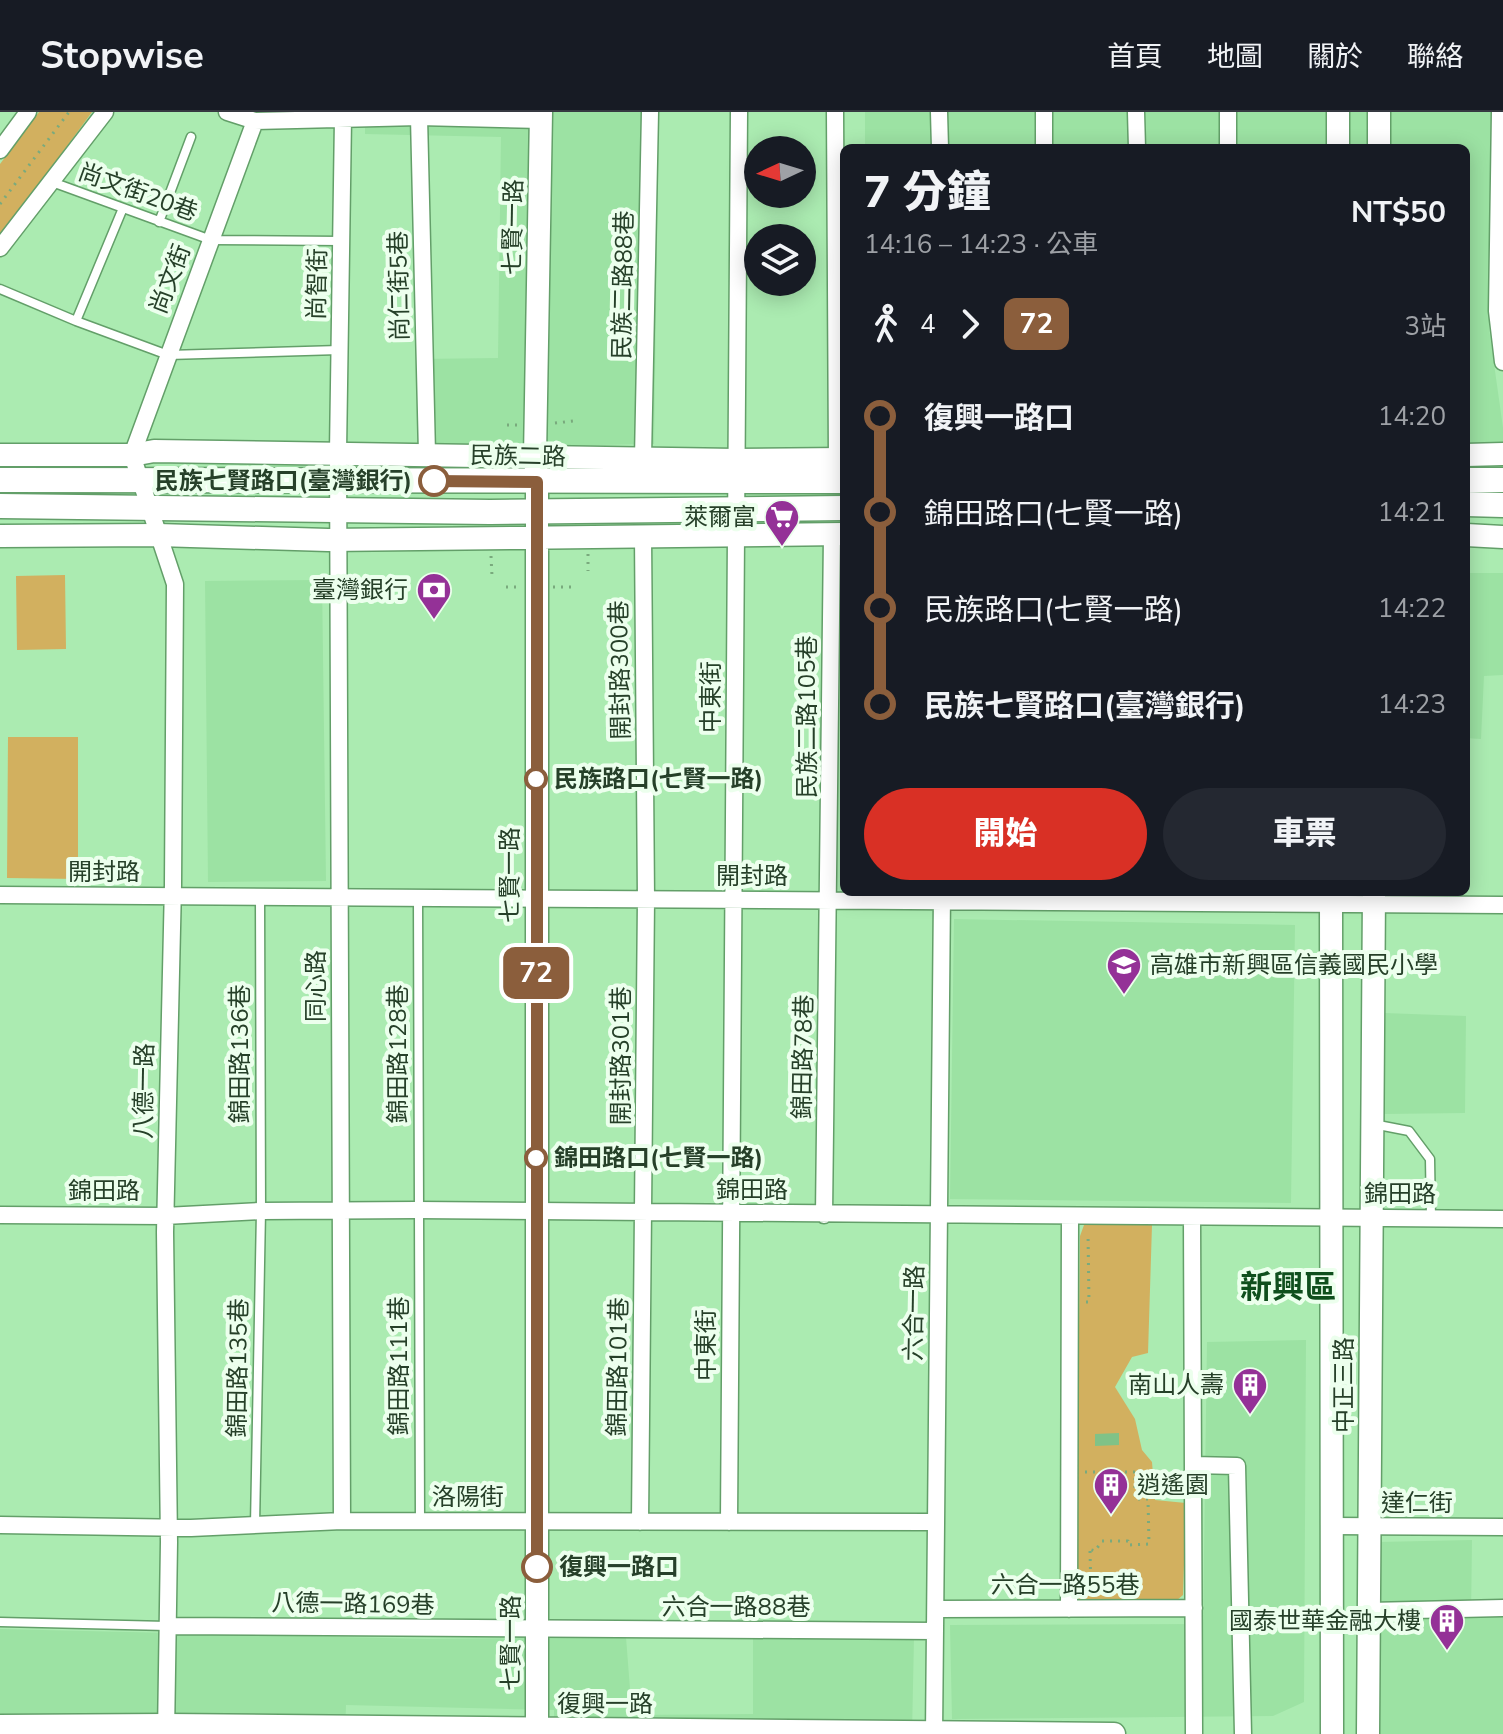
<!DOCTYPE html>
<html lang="zh-TW">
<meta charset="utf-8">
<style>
:root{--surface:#171b24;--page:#242831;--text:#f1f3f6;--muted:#9ea1a6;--line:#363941;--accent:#d93025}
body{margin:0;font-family:"Nunito Sans","Noto Sans TC",sans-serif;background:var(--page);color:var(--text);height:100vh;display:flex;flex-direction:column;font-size:30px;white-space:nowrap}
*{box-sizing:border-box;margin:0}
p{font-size:26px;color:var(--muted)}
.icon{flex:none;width:44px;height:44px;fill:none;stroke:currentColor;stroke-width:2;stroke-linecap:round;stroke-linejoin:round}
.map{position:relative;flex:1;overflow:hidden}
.side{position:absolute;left:840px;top:32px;width:630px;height:752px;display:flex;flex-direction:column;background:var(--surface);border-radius:12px;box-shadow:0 4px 20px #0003}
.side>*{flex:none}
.badge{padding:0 16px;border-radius:12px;font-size:28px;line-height:52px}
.needle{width:52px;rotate:266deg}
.controls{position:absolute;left:744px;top:24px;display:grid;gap:16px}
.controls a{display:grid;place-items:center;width:72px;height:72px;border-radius:50%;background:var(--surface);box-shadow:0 4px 20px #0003;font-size:40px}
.map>.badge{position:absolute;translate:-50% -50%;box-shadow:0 0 0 4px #fff}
.legs{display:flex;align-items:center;gap:12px;height:88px;padding:0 24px;font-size:26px}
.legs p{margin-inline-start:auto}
.head{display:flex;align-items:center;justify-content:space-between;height:136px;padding:0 24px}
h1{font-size:44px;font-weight:800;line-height:60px}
.button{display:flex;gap:16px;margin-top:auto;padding:16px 24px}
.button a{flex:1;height:92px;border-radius:48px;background:var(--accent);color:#fff;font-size:32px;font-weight:800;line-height:92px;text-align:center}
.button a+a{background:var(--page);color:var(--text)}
ul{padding:0 24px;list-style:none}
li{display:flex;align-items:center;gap:28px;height:96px;font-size:30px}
li i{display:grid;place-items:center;width:12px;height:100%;margin:0 10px;background:currentColor}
li i::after{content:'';width:20px;height:20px;margin:-10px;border:6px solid;border-radius:50%;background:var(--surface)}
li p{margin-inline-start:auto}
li:first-child i{background:linear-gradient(#0000 50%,currentColor 0)}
li:last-child i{background:linear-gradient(currentColor 50%,#0000 0)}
header{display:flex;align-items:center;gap:48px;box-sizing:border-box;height:112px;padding:0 40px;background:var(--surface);border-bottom:2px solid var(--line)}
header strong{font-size:38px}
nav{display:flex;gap:44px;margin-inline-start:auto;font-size:28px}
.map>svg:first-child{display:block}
.built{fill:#9ce2a3}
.green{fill:#d2b05f}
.water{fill:#80c287}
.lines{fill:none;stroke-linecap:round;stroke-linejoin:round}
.service-casing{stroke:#639f69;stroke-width:11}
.minor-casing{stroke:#639f69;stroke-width:19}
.tertiary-casing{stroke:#639f69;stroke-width:25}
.secondary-casing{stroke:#639f69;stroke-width:27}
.path{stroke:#79aa7d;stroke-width:3;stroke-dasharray:2 6;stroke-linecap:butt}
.service{stroke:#fff;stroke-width:8}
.minor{stroke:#fff;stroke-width:16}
.tertiary{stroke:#fff;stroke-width:22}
.secondary{stroke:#fff;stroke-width:24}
.line-1-casing{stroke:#fff;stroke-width:18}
.line-1{stroke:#8b5e3c;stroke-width:12}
.stop-1-dot{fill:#fff;stroke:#8b5e3c;stroke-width:4}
.labels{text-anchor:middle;stroke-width:8;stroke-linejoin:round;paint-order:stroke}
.street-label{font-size:24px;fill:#264029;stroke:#ecffed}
.stop-label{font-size:24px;font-weight:bold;fill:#264029;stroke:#ecffed;text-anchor:start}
.poi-label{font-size:24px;fill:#264029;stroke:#ecffed;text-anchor:end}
.district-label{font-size:32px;font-weight:bold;fill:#0f4f1d;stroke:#ecffed}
</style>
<header>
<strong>Stopwise</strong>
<nav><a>首頁</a><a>地圖</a><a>關於</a><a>聯絡</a></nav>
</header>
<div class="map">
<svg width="1503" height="1622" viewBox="0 0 1503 1622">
<rect width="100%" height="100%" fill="#abebb1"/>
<!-- built -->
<path class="built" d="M365 0H659L654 332 420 336 419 247 498 246 501 25 365 22Z
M865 0H1495L1489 216 1503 316V336H1466V36H865Z
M1466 461H1503V563L1484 564 1481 627 1466 626Z
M322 468 326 769 208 770 205 469Z
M954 807 1295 813 1291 1091 950 1087Z
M1384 901 1466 904 1465 1001 1384 1002Z
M1306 1228 1304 1590 1273 1604 952 1607 950 1513 1203 1512 1207 1230Z
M1472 1428 1471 1504H1503V1622H1379V1430Z
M0 1517 427 1527 626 1525 632 1603 753 1602V1523L914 1525 912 1622H554V1598L346 1593 345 1622H0Z"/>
<!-- green -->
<path class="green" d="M39 0H92L0 126V52Z
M65 463 66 537 17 538 16 464Z
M8 625H78V767L7 766Z
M1084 1113H1152L1148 1241 1132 1245 1115 1275 1135 1307 1142 1338 1152 1350 1155 1388 1186 1391 1183 1483 1176 1489 1076 1487 1080 1124Z"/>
<!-- water -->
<path class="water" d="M1119 1321V1333L1095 1334V1322Z"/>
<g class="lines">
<!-- service casing -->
<g class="service-casing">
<path id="service" d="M52 70 211 128 341 129
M159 110 191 25
M0 177 76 209 168 243 339 238
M76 209 123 96
M418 786 420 1409
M1373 1012 1409 1019 1430 1047 1431 1106
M255 1413 261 1099 260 785
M0 1510 167 1514"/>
</g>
<!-- minor casing -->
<g class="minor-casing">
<path id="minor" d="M227 0 255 9 419 5 541 8
M835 0 837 347
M939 0 940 36
M1136 0 1137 36
M1228 0V36
M1500 0 1497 199 1503 250
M419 5 427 342
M1044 36V0
M0 38 28 0
M0 136 105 0
M643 346 650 0
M0 783 1503 793
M0 1103 165 1104 261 1099 417 1098 1503 1107
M824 1103 832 422
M1192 1105 1194 1622
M1193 1353 1237 1354 1243 1622
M342 1409 338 340 343 6
M640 1410 646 787 643 424
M729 1410 739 0
M0 1413 191 1416 342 1409 936 1410
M1331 1414 1503 1415
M936 1497 1194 1496
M1069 1497 1070 1104
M1369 1499 1503 1496
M169 1514 935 1519
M166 1622 169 1430 165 1120 173 773 175 472 132 343 255 9
M934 1622 942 782"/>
</g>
<!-- tertiary casing -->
<g class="tertiary-casing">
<path id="tertiary" d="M1338 36V0
M1379 36V0
M0 343H132L154 339 736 348 844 347
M1466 343 1503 342
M1466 423 1503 425
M0 424 158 423 328 428 844 422
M1331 780 1332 1622
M0 1614 166 1613 1114 1622
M537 1622V370L535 345 541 0
M1368 1622 1374 780"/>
</g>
<!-- secondary casing -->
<g class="secondary-casing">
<path id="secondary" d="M0 368 844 369
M1466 368H1503
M1466 392 1503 393
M0 394 490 400 844 396"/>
</g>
<!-- path -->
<path class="path" d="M0 92 69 0
M555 311 573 309
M507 313H519
M588 442V459
M491 444 492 464
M506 475H518
M553 475H575
M1086 1190H1089L1088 1121
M1085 1360H1135V1387H1148L1149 1432 1128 1433V1429H1102L1095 1439 1086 1436
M1090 1439 1091 1480"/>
<!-- service -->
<use href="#service" class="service"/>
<!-- minor -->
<use href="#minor" class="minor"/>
<!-- tertiary -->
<use href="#tertiary" class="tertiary"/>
<!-- secondary -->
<use href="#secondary" class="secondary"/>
</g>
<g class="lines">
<!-- line-1 casing -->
<g class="line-1-casing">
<path id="line-1" d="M434 369 537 370V1455"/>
</g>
<!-- line-1 -->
<use href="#line-1" class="line-1"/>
</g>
<!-- icons -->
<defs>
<g id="supermarket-pin" transform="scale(1.8)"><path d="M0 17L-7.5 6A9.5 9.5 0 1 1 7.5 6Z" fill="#943197" stroke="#ecffed"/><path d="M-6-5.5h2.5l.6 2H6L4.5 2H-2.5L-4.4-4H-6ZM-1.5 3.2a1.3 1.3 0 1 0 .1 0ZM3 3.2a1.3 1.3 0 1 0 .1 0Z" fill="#fff"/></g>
<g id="bank-pin" transform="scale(1.8)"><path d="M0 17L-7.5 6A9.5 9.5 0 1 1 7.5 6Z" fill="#943197" stroke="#ecffed"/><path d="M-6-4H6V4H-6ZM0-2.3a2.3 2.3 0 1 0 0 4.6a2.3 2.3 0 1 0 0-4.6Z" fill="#fff"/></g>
<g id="school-pin" transform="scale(1.8)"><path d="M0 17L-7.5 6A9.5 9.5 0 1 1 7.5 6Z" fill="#943197" stroke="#ecffed"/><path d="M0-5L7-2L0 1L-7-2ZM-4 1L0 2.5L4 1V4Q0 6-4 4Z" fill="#fff"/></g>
<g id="building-pin" transform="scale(1.8)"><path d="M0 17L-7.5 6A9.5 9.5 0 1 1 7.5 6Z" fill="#943197" stroke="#ecffed"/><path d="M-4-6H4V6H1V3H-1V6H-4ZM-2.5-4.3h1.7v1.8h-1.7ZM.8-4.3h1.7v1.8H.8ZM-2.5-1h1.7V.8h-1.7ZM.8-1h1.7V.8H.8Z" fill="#fff"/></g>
</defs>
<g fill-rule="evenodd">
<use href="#supermarket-pin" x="782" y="405"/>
<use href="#bank-pin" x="434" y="478"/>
<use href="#school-pin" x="1124" y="853"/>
<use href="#building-pin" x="1250" y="1273"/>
<use href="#building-pin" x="1111" y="1373"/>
<use href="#building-pin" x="1447" y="1509"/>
</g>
<!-- markers -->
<g class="stop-1-dot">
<circle cx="434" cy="369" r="14"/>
<circle cx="536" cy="667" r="10"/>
<circle cx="536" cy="1046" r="10"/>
<circle cx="537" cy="1455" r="14"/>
</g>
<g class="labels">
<!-- street labels -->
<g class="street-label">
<text transform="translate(138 80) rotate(20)" y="8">尚文街20巷</text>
<text transform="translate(513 115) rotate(-89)" y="8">七賢一路</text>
<text transform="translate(170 167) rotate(-69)" y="8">尚文街</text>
<text transform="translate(317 172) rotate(-89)" y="8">尚智街</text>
<text transform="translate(623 173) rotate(-89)" y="8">民族二路88巷</text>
<text transform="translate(399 174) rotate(-91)" y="8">尚仁街5巷</text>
<text transform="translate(518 344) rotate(1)" y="8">民族二路</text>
<text transform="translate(620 558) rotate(-91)" y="8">開封路300巷</text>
<text transform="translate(711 585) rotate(-90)" y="8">中東街</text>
<text transform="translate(807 605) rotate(-90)" y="8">民族二路105巷</text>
<text x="104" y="768">開封路</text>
<text transform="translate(510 763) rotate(-90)" y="8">七賢一路</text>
<text x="752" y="772">開封路</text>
<text transform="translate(316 874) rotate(-90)" y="8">同心路</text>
<text transform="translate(240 942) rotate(-90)" y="8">錦田路136巷</text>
<text transform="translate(398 942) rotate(-90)" y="8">錦田路128巷</text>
<text transform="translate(621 944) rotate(-90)" y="8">開封路301巷</text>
<text transform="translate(803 945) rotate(-89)" y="8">錦田路78巷</text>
<text transform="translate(144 979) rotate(-89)" y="8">八德一路</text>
<text x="752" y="1086">錦田路</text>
<text x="104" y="1087">錦田路</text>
<text x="1400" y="1090">錦田路</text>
<text transform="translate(914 1201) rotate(-89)" y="8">六合一路</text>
<text transform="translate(706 1233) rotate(-90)" y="8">中東街</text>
<text transform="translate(399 1254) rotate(-90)" y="8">錦田路111巷</text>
<text transform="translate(618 1255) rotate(-89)" y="8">錦田路101巷</text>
<text transform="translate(238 1256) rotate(-89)" y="8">錦田路135巷</text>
<text transform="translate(1344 1273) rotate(-90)" y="8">中正三路</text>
<text x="468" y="1393">洛陽街</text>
<text x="1417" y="1399">達仁街</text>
<text x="1065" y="1481">六合一路55巷</text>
<text transform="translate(353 1492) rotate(1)" y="8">八德一路169巷</text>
<text x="736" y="1503">六合一路88巷</text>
<text transform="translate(511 1531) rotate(-90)" y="8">七賢一路</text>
<text x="605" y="1600">復興一路</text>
</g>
<!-- stop labels -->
<g class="stop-label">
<text x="412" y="377" text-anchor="end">民族七賢路口(臺灣銀行)</text>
<text x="554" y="675">民族路口(七賢一路)</text>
<text x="554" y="1054">錦田路口(七賢一路)</text>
<text x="559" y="1463">復興一路口</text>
</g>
<!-- poi labels -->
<g class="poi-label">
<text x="756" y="413">萊爾富</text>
<text x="408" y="486">臺灣銀行</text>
<text x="1150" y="861" text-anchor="start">高雄市新興區信義國民小學</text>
<text x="1224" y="1281">南山人壽</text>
<text x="1137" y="1381" text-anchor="start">逍遙園</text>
<text x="1421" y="1517">國泰世華金融大樓</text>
</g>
<!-- district labels -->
<g class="district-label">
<text x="1288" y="1186">新興區</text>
</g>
</g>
</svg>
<div class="controls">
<a><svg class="needle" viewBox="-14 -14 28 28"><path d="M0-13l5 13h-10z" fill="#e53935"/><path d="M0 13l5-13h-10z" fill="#9ea1a6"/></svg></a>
<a><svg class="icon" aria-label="layers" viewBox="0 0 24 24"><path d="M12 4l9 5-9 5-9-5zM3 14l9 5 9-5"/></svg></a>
</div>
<b class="badge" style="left:536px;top:861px;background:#8b5e3c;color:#fff">72</b>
<section class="side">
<div class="head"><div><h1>7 分鐘</h1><p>14:16 – 14:23 · 公車</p></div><b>NT$50</b></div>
<div class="legs"><svg class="icon" aria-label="walk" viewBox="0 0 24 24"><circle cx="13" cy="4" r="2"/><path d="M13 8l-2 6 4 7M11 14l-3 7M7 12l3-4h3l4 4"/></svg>4<svg class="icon" aria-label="forward" viewBox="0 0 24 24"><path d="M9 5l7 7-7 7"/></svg><b class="badge" style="background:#8b5e3c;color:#fff">72</b><p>3站</p></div>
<ul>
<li><i style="color:#8b5e3c"></i><b>復興一路口</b><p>14:20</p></li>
<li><i style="color:#8b5e3c"></i><span>錦田路口(七賢一路)</span><p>14:21</p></li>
<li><i style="color:#8b5e3c"></i><span>民族路口(七賢一路)</span><p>14:22</p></li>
<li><i style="color:#8b5e3c"></i><b>民族七賢路口(臺灣銀行)</b><p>14:23</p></li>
</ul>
<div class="button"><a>開始</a><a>車票</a></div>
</section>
</div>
